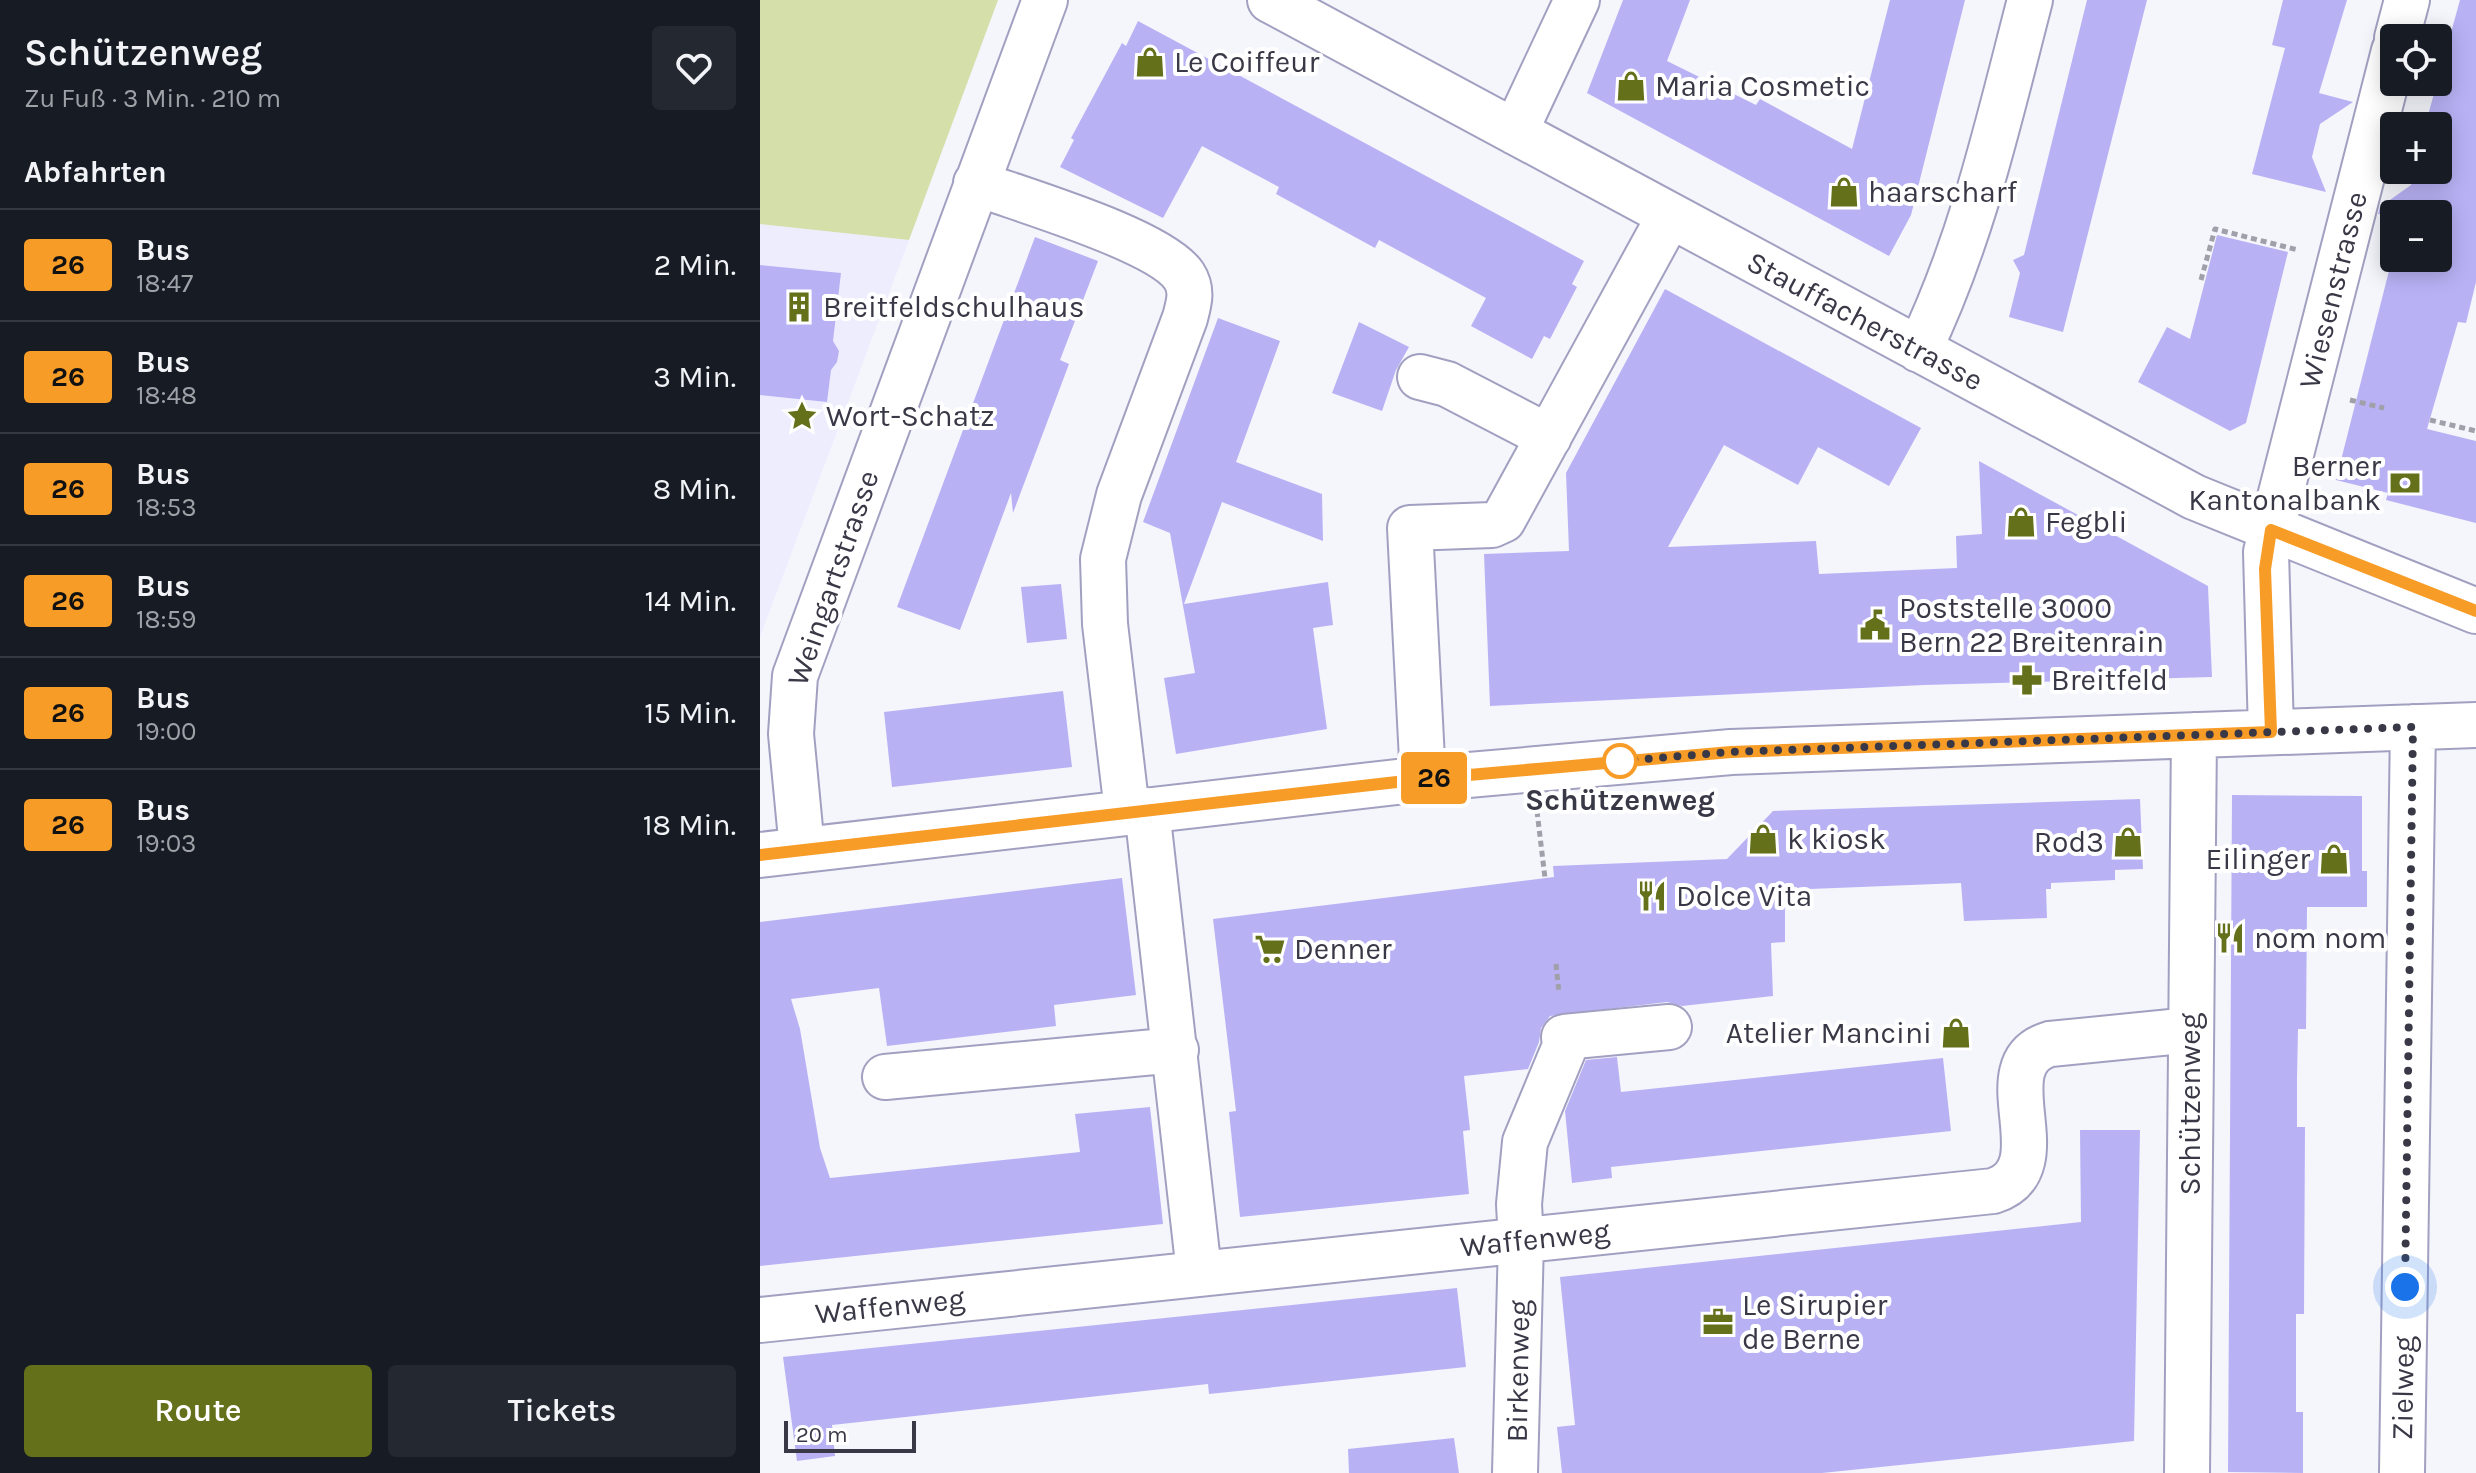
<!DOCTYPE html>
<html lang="de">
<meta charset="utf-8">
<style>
:root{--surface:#171b24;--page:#242831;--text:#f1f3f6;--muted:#9ea1a6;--line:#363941;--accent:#64701a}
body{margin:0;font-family:Karla,sans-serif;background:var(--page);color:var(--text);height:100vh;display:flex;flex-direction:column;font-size:30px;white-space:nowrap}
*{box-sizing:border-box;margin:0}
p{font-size:26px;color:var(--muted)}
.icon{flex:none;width:44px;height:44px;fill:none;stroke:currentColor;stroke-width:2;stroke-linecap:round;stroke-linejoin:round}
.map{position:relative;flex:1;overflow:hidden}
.panel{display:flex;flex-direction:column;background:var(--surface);width:760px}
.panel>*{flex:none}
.badge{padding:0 16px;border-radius:6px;font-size:28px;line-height:52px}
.tools{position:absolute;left:1620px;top:24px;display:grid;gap:16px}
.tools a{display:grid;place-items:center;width:72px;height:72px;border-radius:8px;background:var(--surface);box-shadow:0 4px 20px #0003;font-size:40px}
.scale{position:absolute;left:24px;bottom:20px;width:132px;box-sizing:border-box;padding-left:8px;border:4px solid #393846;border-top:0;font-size:22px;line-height:28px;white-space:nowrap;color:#393846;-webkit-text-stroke:6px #fff;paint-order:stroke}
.you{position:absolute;width:40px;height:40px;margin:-20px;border:6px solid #fff;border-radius:50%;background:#1a73e8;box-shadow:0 0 0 12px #1a73e833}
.map>.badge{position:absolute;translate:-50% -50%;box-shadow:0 0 0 4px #fff}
h2{padding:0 24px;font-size:30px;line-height:72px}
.round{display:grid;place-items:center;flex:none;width:84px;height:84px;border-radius:8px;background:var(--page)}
.summary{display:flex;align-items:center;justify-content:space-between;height:136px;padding:0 24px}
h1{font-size:38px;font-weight:600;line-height:60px}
.action{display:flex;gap:16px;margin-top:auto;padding:16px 24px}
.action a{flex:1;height:92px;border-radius:8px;background:var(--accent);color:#fff;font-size:32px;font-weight:600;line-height:92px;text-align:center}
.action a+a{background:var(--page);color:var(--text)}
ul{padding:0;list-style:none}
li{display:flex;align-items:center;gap:24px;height:112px;padding:0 24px;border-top:2px solid var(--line)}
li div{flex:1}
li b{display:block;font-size:30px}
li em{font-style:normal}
li .badge{min-width:88px;font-weight:700;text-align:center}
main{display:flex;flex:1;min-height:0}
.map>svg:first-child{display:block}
.built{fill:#eeedfe}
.green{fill:#d4dfaa}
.building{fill:#b8b2f5}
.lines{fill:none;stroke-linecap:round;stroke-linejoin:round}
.minor-casing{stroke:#a2a0c1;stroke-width:48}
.path{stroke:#a0a0aa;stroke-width:5;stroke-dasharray:6 4;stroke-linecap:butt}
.minor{stroke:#fff;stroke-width:44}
.line-casing{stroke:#fff;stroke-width:18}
.line{stroke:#f89c28;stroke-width:12}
.walk{stroke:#393846;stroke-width:8;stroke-dasharray:0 14.4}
.stop-dot{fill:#fff;stroke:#f89c28;stroke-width:4}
.labels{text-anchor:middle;stroke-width:8;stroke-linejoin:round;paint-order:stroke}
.poi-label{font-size:30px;fill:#393846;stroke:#fff;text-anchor:start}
.street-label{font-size:30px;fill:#393846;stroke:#fff}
.stop-label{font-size:30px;font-weight:bold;fill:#393846;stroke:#fff}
</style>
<main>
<section class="panel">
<div class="summary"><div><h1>Schützenweg</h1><p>Zu Fuß · 3 Min. · 210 m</p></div><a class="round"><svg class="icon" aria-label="heart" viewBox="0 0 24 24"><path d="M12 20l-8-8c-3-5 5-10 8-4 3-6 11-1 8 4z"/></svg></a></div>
<h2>Abfahrten</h2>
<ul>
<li><span class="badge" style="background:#f89c28;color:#111">26</span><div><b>Bus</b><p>18:47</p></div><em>2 Min.</em></li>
<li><span class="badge" style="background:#f89c28;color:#111">26</span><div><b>Bus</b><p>18:48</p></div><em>3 Min.</em></li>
<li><span class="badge" style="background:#f89c28;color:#111">26</span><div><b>Bus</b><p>18:53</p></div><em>8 Min.</em></li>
<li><span class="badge" style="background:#f89c28;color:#111">26</span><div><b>Bus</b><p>18:59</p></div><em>14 Min.</em></li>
<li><span class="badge" style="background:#f89c28;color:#111">26</span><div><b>Bus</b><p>19:00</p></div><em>15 Min.</em></li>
<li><span class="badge" style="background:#f89c28;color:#111">26</span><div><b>Bus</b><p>19:03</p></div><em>18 Min.</em></li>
</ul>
<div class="action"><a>Route</a><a>Tickets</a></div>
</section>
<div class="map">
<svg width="1716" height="1473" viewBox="0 0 1716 1473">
<rect width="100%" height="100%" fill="#f5f5fc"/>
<!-- built -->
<path class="built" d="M0 224 149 240 0 637Z"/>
<!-- green -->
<path class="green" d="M0 0H238L149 240 0 224Z"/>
<!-- building -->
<path class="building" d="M863 0H930L907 61 996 105 1000 99 1092 149 1130 0H1205L1151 215 1129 256 827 93Z
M1327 0H1387L1303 332 1249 317 1260 273 1253 260 1264 255Z
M1523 0H1587L1559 93 1593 102 1560 124 1552 157 1566 192 1492 174 1525 48 1512 45Z
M1700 0H1716V282L1706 323 1698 322 1667 429 1716 441V523L1626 500 1628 493 1576 480 1634 251V258H1678V214H1618L1620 207 1651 185 1654 170H1678V126H1665Z
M378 21 824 261 812 284 817 287 790 339 784 336 772 359 711 326 726 298 619 240 615 248 516 194 519 187 442 146 403 218 300 167 314 140 311 138 362 43 366 46Z
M1457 235 1528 252 1486 423 1470 431 1378 382 1407 327 1430 339Z
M275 237 338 261 300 360 309 364 253 513 251 493 200 630 137 607Z
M0 265 81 273 73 341 79 351 77 362 71 370 67 402 0 395Z
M905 289 1161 428 1129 486 1058 447 1038 485 964 445 908 547 1056 541 1059 574 1197 568 1196 536 1222 534 1219 461 1448 586 1452 677 1164 685 730 706 724 554 809 551 806 473Z
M458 318 520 341 476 462 562 494 563 541 462 502 424 604 568 582 573 625 553 628 567 729 416 754 404 678 435 673 410 533 383 522Z
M599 322 649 347 636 370 622 411 572 393Z
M301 584 307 639 267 643 261 587Z
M303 691 312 767 132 787 124 712Z
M1472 795 1602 796V871H1607V907H1547L1546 1029H1538L1537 1078V1127H1545L1544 1314H1536V1412H1543V1473L1468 1472Z
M1380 799 1383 869 1355 870V880L1291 883V889H1286L1287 918 1204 921 1201 883 1025 890V942L1011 943 1013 996 922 1006 907 1002 790 1016 781 1028 779 1042 768 1069 704 1076 710 1130 703 1131 709 1194 480 1217 469 1112 476 1111 453 919 794 877 793 866 967 859 1013 811Z
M362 878 376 995 294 1005 296 1026 127 1046 119 988 31 999 40 1029 60 1148 70 1178 320 1152 315 1114 390 1107 403 1224 0 1266V922Z
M857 1057 861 1092 1183 1058 1191 1131 851 1167 852 1178 812 1183 805 1111 826 1060Z
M1320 1130H1380L1374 1441 1062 1473H802L797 1427 815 1425 800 1277 1321 1222Z
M697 1288 706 1367 449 1394 448 1384 72 1425 75 1456 37 1461 23 1357Z
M694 1438 699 1473H589L588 1449Z"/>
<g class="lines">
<!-- minor casing -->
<g class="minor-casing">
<path id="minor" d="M510 0 1434 497 1716 611
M1637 38 1647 0
M755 132 817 0
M216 183C261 200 400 240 424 276 433 290 429 303 425 318L359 495 343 559 345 624 367 811
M1159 350C1213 238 1239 119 1270 0
M660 377 687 384 789 437
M1511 732 1506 552 1634 51
M663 779 650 528 732 525 743 520 910 215
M387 810 439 1272
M42 849 31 734 35 676 285 0
M0 855 663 779 971 752 1716 725
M125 1077 416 1050
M0 1320 1233 1191C1304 1168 1221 1065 1290 1044L1431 1030
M755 1473 761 1241 759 1204 765 1142 805 1046 804 1037 909 1027
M1427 1473 1434 735
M1642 1473 1653 727"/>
</g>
<!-- path -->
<path class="path" d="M1441 280 1455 229 1538 250
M1590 400 1624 408
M1670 420 1716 431
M777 811 785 878
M796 964 799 993"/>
<!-- minor -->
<use href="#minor" class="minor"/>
</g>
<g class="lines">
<!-- line casing -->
<g class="line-casing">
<path id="line" d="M0 855 663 779 971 752 1511 732 1505 569 1511 530 1716 611"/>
</g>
<!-- line -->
<use href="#line" class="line"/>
<!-- walk -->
<path class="walk" d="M860 761 971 752 1653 727 1645 1287"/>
</g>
<!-- icons -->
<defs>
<g id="shop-bare" transform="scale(2.4)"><path d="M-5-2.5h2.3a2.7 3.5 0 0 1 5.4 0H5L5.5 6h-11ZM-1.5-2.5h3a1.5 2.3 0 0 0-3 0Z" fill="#64701a" stroke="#fff" stroke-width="2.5" paint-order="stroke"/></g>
<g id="building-bare" transform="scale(2.4)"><path d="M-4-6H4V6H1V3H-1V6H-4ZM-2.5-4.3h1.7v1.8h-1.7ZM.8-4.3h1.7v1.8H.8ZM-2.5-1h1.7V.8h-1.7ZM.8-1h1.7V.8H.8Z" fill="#64701a" stroke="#fff" stroke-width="2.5" paint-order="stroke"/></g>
<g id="sight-bare" transform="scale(2.4)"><path d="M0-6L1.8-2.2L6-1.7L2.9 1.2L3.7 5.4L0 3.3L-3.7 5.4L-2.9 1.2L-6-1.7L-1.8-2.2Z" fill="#64701a" stroke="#fff" stroke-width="2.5" paint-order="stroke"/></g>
<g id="bank-bare" transform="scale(2.4)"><path d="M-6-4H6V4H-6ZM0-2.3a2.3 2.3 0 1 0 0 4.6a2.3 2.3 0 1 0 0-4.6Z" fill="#64701a" stroke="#fff" stroke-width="2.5" paint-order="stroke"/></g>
<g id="civic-bare" transform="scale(2.4)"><path d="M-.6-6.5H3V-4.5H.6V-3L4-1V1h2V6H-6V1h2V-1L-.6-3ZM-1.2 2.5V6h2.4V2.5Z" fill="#64701a" stroke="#fff" stroke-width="2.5" paint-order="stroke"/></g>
<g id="pharmacy-bare" transform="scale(2.4)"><path d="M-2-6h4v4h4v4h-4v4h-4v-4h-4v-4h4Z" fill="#64701a" stroke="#fff" stroke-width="2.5" paint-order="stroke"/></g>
<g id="restaurant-bare" transform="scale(2.4)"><path d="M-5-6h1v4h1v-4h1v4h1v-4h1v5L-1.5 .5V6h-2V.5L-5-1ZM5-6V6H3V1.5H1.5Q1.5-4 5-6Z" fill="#64701a" stroke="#fff" stroke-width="2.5" paint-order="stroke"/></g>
<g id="supermarket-bare" transform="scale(2.4)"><path d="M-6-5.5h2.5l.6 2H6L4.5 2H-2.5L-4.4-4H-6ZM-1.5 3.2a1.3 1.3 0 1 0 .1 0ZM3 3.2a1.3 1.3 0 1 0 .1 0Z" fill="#64701a" stroke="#fff" stroke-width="2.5" paint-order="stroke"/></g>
<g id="office-bare" transform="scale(2.4)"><path d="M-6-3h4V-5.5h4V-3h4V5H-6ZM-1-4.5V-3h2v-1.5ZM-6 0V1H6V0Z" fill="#64701a" stroke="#fff" stroke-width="2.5" paint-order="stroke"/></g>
</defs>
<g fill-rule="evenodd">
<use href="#shop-bare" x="390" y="62"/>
<use href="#shop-bare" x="871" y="86"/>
<use href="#shop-bare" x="1084" y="192"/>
<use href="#building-bare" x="39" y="307"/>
<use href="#sight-bare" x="42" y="416"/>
<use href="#bank-bare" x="1645" y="483"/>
<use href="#shop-bare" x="1261" y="522"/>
<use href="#civic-bare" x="1115" y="625"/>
<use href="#pharmacy-bare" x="1267" y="680"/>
<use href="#shop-bare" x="1003" y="839"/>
<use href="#shop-bare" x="1368" y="842"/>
<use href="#shop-bare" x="1574" y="859"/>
<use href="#restaurant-bare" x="892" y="896"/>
<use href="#restaurant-bare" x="1470" y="938"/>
<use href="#supermarket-bare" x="510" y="949"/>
<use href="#shop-bare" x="1196" y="1033"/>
<use href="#office-bare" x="958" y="1322"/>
</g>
<!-- markers -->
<circle class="stop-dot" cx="860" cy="761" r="16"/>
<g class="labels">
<!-- poi labels -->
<g class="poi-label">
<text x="414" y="72">Le Coiffeur</text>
<text x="895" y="96">Maria Cosmetic</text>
<text x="1108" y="202">haarscharf</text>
<text x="63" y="317">Breitfeldschulhaus</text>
<text x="66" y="426">Wort-Schatz</text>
<text x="1621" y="476" text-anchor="end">Berner<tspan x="1621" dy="34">Kantonalbank</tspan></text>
<text x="1285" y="532">Fegbli</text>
<text x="1139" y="618">Poststelle 3000<tspan x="1139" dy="34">Bern 22 Breitenrain</tspan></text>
<text x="1291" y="690">Breitfeld</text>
<text x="1027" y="849">k kiosk</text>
<text x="1344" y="852" text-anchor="end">Rod3</text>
<text x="1550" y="869" text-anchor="end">Eilinger</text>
<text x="916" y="906">Dolce Vita</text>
<text x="1494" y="948">nom nom</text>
<text x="534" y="959">Denner</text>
<text x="1172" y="1043" text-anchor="end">Atelier Mancini</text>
<text x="982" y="1315">Le Sirupier<tspan x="982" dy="34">de Berne</tspan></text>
</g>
<!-- street labels -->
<g class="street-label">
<text transform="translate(1573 290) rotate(-76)" y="10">Wiesenstrasse</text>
<text transform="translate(1105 321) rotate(28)" y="10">Stauffacherstrasse</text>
<text transform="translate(73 578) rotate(-71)" y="10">Weingartstrasse</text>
<text transform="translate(1430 1104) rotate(-90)" y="10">Schützenweg</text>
<text transform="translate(775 1239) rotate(-6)" y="10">Waffenweg</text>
<text transform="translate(130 1306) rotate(-6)" y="10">Waffenweg</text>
<text transform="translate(758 1371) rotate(-89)" y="10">Birkenweg</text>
<text transform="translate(1643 1388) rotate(-89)" y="10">Zielweg</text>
</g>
<!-- stop labels -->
<g class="stop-label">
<text x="860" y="810">Schützenweg</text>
</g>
</g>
</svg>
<div class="tools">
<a><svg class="icon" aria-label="locate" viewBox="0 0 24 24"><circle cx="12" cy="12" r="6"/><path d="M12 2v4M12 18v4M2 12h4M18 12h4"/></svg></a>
<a>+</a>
<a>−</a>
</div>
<div class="scale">20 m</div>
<div class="you" style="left:1645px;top:1287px"></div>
<b class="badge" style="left:674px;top:778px;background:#f89c28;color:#111">26</b>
</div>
</main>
